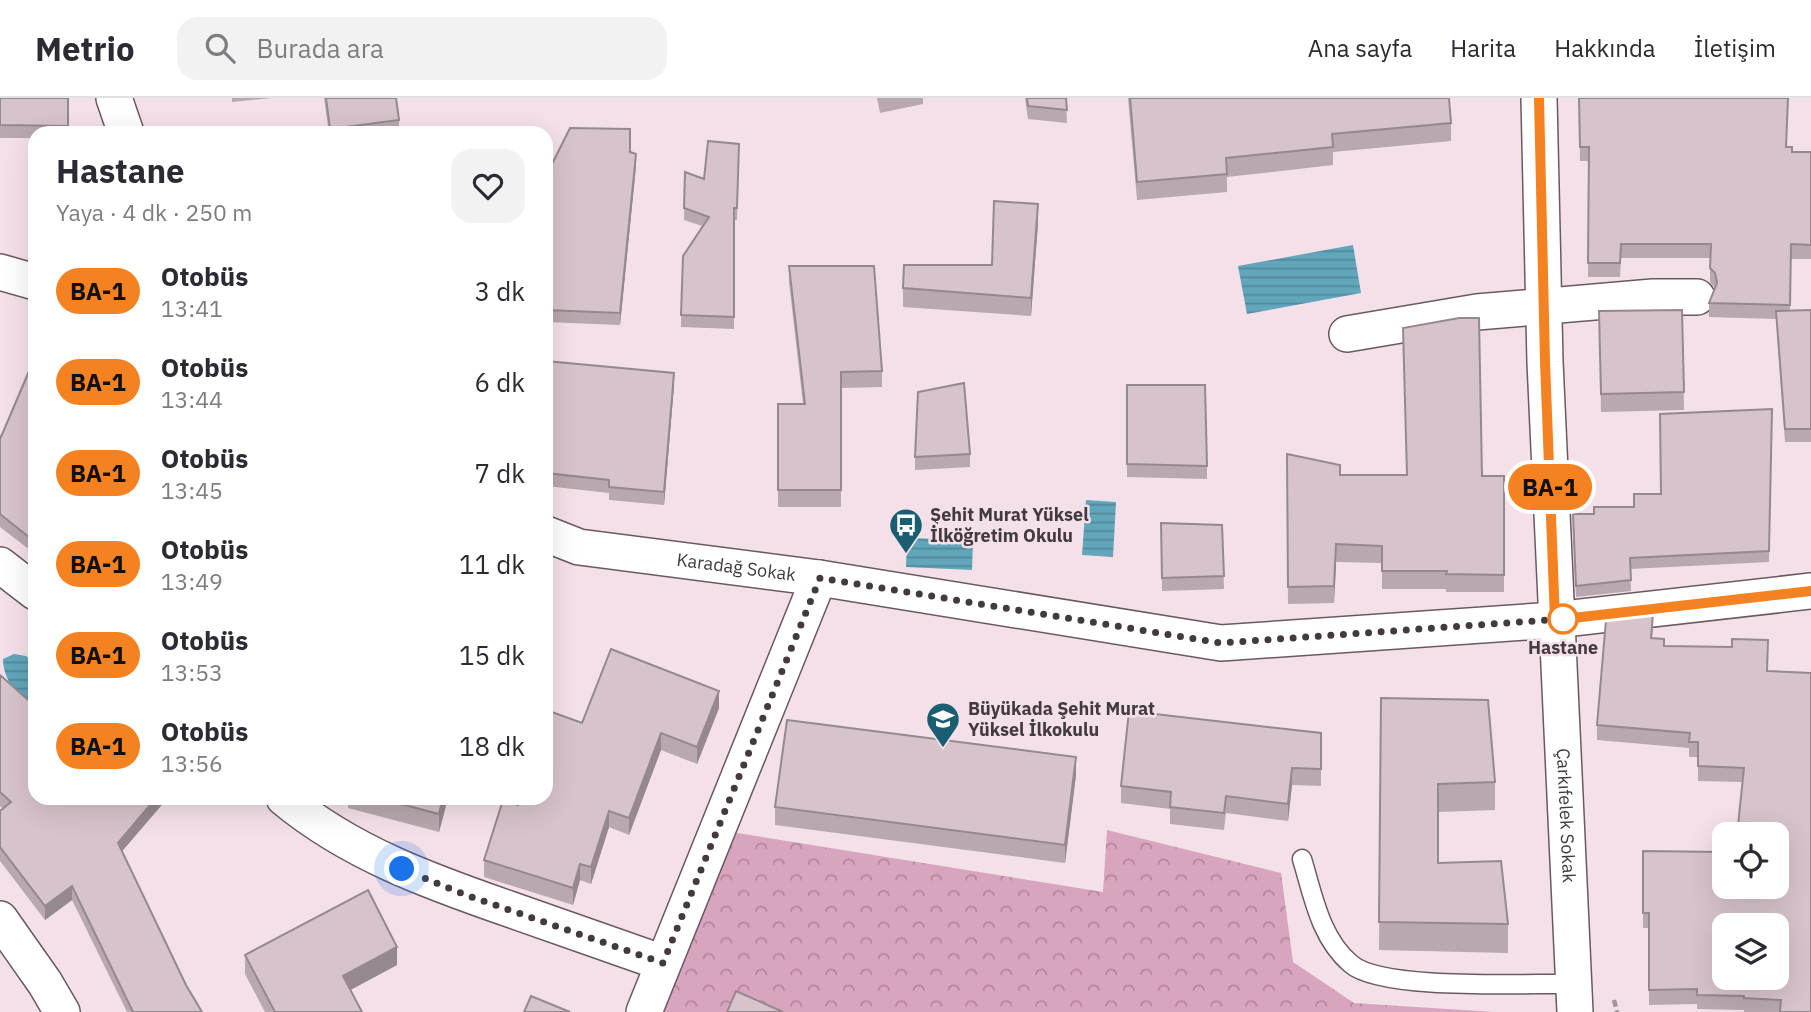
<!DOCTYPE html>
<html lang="tr">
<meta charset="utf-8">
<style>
:root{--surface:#fff;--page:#f2f2f3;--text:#2b2b33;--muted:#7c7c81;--line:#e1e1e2}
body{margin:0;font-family:"IBM Plex Sans",sans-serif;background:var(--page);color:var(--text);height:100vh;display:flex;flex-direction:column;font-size:26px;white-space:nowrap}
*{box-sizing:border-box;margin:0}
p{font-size:23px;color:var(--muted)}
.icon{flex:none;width:38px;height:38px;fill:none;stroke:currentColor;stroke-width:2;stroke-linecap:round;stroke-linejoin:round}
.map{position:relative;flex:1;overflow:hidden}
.panel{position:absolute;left:28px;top:28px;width:525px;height:679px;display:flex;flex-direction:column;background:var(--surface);border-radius:21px;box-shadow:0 7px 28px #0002}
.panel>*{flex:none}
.badge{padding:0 14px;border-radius:23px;font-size:24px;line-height:46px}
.fabs{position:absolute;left:1712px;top:724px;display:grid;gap:14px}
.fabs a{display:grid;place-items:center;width:77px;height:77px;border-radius:14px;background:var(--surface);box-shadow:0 7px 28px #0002;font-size:35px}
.you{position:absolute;width:35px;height:35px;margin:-18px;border:5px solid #fff;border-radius:50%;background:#1a73e8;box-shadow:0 0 0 10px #1a73e833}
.map>.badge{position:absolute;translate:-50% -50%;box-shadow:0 0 0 4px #fff}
.round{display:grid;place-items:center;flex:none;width:74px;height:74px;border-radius:21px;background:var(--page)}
.summary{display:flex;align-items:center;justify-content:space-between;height:119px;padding:0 28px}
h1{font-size:33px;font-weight:700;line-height:52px}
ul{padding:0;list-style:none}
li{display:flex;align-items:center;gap:21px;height:91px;padding:0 28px}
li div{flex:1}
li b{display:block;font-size:26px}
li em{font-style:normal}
li .badge{min-width:77px;font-weight:700;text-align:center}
header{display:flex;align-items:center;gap:42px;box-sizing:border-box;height:98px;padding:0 35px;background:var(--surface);border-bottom:2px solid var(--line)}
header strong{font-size:33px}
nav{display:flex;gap:38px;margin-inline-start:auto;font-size:24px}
.search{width:490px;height:63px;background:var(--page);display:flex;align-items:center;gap:18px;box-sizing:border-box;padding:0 24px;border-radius:21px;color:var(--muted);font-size:26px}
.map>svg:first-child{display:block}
.forest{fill:url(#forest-crowns)}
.water{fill:url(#water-rules)}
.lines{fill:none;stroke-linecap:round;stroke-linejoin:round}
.lane-casing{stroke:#6b5962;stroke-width:21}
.street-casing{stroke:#6b5962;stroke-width:38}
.path{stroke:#a3949b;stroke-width:4.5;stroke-dasharray:7 3.5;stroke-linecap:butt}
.lane{stroke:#fff;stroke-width:18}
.street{stroke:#fff;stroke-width:35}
.wall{fill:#b9a8af}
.shaded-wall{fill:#96888f}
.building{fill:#d7c3cc;stroke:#96888f;stroke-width:2;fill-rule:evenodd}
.line-casing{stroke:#fff;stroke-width:16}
.line{stroke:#f58220;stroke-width:10}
.walk{stroke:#423a3e;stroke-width:7;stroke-dasharray:0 12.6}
.stop-dot{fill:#fff;stroke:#f58220;stroke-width:3.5}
.labels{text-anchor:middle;stroke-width:5;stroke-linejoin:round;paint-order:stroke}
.poi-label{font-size:18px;font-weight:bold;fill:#423a3e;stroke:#f4e0e9;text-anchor:start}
.street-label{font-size:18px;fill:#423a3e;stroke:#f4e0e9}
.stop-label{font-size:18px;font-weight:bold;fill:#423a3e;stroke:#f4e0e9}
</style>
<header>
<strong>Metrio</strong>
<div class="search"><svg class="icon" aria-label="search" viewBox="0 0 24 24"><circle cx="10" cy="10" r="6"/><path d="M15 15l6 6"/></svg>Burada ara</div>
<nav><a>Ana sayfa</a><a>Harita</a><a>Hakkında</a><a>İletişim</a></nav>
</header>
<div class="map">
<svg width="1811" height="914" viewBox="0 0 1811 914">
<defs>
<pattern id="forest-crowns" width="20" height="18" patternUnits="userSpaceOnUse" patternTransform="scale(1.75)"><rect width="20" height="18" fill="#d9a4bd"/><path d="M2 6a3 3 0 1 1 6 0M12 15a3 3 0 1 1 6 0" fill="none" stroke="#b2879b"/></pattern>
<pattern id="water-rules" width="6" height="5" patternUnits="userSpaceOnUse" patternTransform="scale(1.75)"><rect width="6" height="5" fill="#62a6bc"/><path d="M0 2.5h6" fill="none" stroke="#52889a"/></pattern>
</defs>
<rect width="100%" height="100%" fill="#f4e0e9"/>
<!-- forest -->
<path class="forest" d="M1107 732 1281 775 1293 864 1354 905 1494 914H664L731 734 1103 794Z"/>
<!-- water -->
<path class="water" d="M1353 147 1361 195 1247 216 1238 168Z
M1086 402 1116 404 1113 459 1082 457Z
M907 440 973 442 972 472 906 469Z
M14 556 26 558 35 565V605C16 600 3 580 3 561Z"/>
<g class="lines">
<!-- lane casing -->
<g class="lane-casing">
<path id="lane" d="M1302 761C1313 797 1320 840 1351 866 1382 893 1528 885 1573 886"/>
</g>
<!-- street casing -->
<g class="street-casing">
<g id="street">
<path d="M114 0 126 35"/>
<path id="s1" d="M1539 0 1545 264 1575 914"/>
<path d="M0 174 35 184"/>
<path d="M1347 236 1477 214 1653 199H1697"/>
<path id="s2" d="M546 436 579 449 819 480 1221 545 1555 522 1811 493"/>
<path d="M0 467 35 494"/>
<path d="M284 700C350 755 431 784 512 812 562 830 613 847 663 865"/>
<path d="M0 821 45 885 62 914"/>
<path d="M644 914 819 480"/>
</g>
</g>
<!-- path -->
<path class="path" d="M1614 902 1617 914"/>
<!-- lane -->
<use href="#lane" class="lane"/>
<!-- street -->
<use href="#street" class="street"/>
</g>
<!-- wall -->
<path class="wall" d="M0 0H68V35H35V40H0Z
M232 0H272L232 4Z
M324 0H396L399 22V35H329Z
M877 0H923V6L880 15Z
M1025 0H1066L1067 25 1028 21Z
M1128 0H1449L1451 25V43L1333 54V67L1227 79V94L1137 102Z
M1579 0 1787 49 1792 54H1811V161H1791L1790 213 1811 212V344H1785L1776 221 1709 219V205L1715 190 1710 184V160H1621L1620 179H1588L1589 63H1580Z
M739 46 737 122H734V231L681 229 683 158 702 128 684 122 685 74 704 81Z
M630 54 636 68 620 227 546 224V78Z
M1038 125 1031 218 903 209V190L992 167Z
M789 168 882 273V289L841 290V409H778V306H803L789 184Z
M1682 212 1684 312 1601 314 1599 213Z
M35 259V456L0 429V338L1 339Z
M546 263 674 287 664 407 609 402V395L546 388Z
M1127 287 1207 368V381L1127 379Z
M1772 311 1769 464 1630 471 1631 493 1576 499 1573 428 1594 416 1634 409 1660 396Z
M970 356V369L915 372V359Z
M1287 356 1340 377 1504 378V494H1446V491H1382V465L1336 464 1334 505 1288 506Z
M1161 425 1222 427 1224 491 1162 493Z
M1653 531 1652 540 1664 548 1768 573 1811 914H1744V912L1697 911V906L1649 907V830H1643V753L1776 789 1742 684 1698 683V659H1689V650L1597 642V627Z
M0 577 35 700H167L122 753 186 887 202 914H127L72 802 45 822 0 763V713L3 711 0 708Z
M1381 600 1495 684V712L1438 714V765L1508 826V855L1379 852Z
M719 610 697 666 661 652 629 737 609 729 591 786 580 782 573 807 484 779V762L518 707 582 625Z
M1321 635V688L1292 687 1288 723 1226 715 1224 732 1170 726V711L1121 705V688Z
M1076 677 1065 765 775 727V709Z
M348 700H448L439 734 348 710Z
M245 857 397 867 350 892 362 914H265L245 876Z"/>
<!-- shaded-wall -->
<path class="shaded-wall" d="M636 56V68L620 227V215Z
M1038 106V125L1031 218V200Z
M674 275V287L664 407V394Z
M1336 446V464L1334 505V488Z
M719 593V610L697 666V649Z
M661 635V652L629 737V720Z
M1076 659V677L1065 765V747Z
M1292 670V687L1288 723V706Z
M156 700H167V701L118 758V745Z
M443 700H448L439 734V716Z
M609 713V729L591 786V769Z
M580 766V782L573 807V790Z
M72 788V802L45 822V808Z
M397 849V867L343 896V878Z"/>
<!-- building -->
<path class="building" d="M0 0H68V28L0 27Z
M326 0H396L399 22 330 31Z
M1027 0H1066L1067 12 1028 8Z
M1130 0H1449L1451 25 1332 36 1333 49 1226 60 1227 76 1137 84Z
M1579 0H1788L1786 49H1792V54H1811V147L1791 146 1790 207 1709 205 1717 185 1715 175 1710 170 1711 146H1621L1620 165H1588L1589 49H1580Z
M570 30 630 31V54L636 56 620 215 546 212V78Z
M708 43 739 46 737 110H734V219L681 217 683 158 709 119 684 110 685 74 704 81Z
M994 103 1038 106 1031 200 903 190 904 167H992Z
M789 168H874L882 273 841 274V392H778V306H805Z
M1682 212 1684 294 1601 296 1599 213Z
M1811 212V331H1785L1776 213Z
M1459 220H1479L1482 378H1504V477L1446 476 1447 473H1382V448L1336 446 1334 488 1288 489 1287 356 1340 367V377H1407L1403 230Z
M35 259V444L0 416V338L1 339Z
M546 263 674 275 664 394 609 389V382L546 375Z
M964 285 970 356 915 359 918 294Z
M1127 287H1205L1207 368 1127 366Z
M1772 311 1769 453 1630 460 1631 482 1576 488 1573 416H1594V409H1634V396H1661L1660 316Z
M1161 425 1222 427 1224 478 1162 480Z
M1653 516 1651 540 1664 541V548L1732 549V541L1768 542 1767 573 1811 575V914H1780L1781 902 1744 900V898L1697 897V891L1649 892V815H1643V753L1724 754V789H1776V737H1737L1744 670 1698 668V644H1689L1690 635 1597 627 1606 522ZM1724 828H1776V880H1724Z
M611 551 719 593 697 649 661 635 629 720 609 713 591 769 580 766 573 790 484 762 503 702 518 707 521 700H546V632L552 614 582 625Z
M0 577 35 608V700H156L118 745 186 887 202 914H133L72 788 45 808 0 749V713L11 704 0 694Z
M1381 600 1488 602 1495 684 1438 686V765L1501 763 1508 826 1379 824Z
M1129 613 1321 635V671L1292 670 1288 706 1226 698 1224 715 1170 709 1171 694 1121 688Z
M787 622 1076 659 1065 747 775 709Z
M378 700H443L439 716Z
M368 792 397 849 343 878 362 914H275L245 857Z
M736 893 783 914H727Z
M531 898 570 914H524Z"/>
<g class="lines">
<!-- line casing -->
<g class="line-casing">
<path id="line" d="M1539 0 1545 264 1555 522 1811 493"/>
</g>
<!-- line -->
<use href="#line" class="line"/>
<!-- walk -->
<path class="walk" d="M402 771 466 797 663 865 820 480 1221 545 1563 521"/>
</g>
<!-- icons -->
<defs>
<g id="bus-pin" transform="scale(1.75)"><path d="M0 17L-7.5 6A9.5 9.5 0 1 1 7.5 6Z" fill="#1b5e72" stroke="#f4e0e9"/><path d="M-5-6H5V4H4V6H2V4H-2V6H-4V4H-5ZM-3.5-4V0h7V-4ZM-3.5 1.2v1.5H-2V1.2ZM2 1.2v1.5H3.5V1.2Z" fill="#fff"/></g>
<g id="school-pin" transform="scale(1.75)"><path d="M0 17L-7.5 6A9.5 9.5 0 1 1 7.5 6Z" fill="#1b5e72" stroke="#f4e0e9"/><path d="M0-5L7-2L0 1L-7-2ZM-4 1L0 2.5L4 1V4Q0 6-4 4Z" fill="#fff"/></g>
</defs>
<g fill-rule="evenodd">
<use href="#bus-pin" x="906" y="427"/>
<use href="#school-pin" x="943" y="621"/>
</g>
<!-- markers -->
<circle class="stop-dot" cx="1563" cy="521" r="14"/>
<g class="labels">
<!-- poi labels -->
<g class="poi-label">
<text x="930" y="423">Şehit Murat Yüksel<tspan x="930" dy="21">İlköğretim Okulu</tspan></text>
<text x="968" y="617">Büyükada Şehit Murat<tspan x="968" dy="21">Yüksel İlkokulu</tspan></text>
</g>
<!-- street labels -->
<g class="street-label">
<text dy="6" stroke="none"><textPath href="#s2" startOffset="194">Karadağ Sokak</textPath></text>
<text dy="6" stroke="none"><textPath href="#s1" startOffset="718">Çarkıfelek Sokak</textPath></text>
</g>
<!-- stop labels -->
<g class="stop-label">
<text x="1563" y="556">Hastane</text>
</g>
</g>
</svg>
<div class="fabs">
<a><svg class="icon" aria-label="locate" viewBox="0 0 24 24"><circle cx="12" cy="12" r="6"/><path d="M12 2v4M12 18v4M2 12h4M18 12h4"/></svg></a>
<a><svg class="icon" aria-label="layers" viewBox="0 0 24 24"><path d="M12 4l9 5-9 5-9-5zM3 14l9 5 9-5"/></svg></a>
</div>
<div class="you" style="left:402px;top:771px"></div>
<b class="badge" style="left:1550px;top:389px;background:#f58220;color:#111">BA-1</b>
<section class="panel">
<div class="summary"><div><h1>Hastane</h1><p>Yaya · 4 dk · 250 m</p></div><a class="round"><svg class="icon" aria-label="heart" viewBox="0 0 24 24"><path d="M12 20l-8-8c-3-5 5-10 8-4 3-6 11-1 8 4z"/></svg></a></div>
<ul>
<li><span class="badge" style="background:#f58220;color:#111">BA-1</span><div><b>Otobüs</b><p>13:41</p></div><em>3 dk</em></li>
<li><span class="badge" style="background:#f58220;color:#111">BA-1</span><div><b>Otobüs</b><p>13:44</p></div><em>6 dk</em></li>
<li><span class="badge" style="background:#f58220;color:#111">BA-1</span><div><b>Otobüs</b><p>13:45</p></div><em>7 dk</em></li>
<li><span class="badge" style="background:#f58220;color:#111">BA-1</span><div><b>Otobüs</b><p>13:49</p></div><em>11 dk</em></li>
<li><span class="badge" style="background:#f58220;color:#111">BA-1</span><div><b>Otobüs</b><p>13:53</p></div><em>15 dk</em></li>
<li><span class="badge" style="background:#f58220;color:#111">BA-1</span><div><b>Otobüs</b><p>13:56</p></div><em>18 dk</em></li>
</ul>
</section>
</div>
